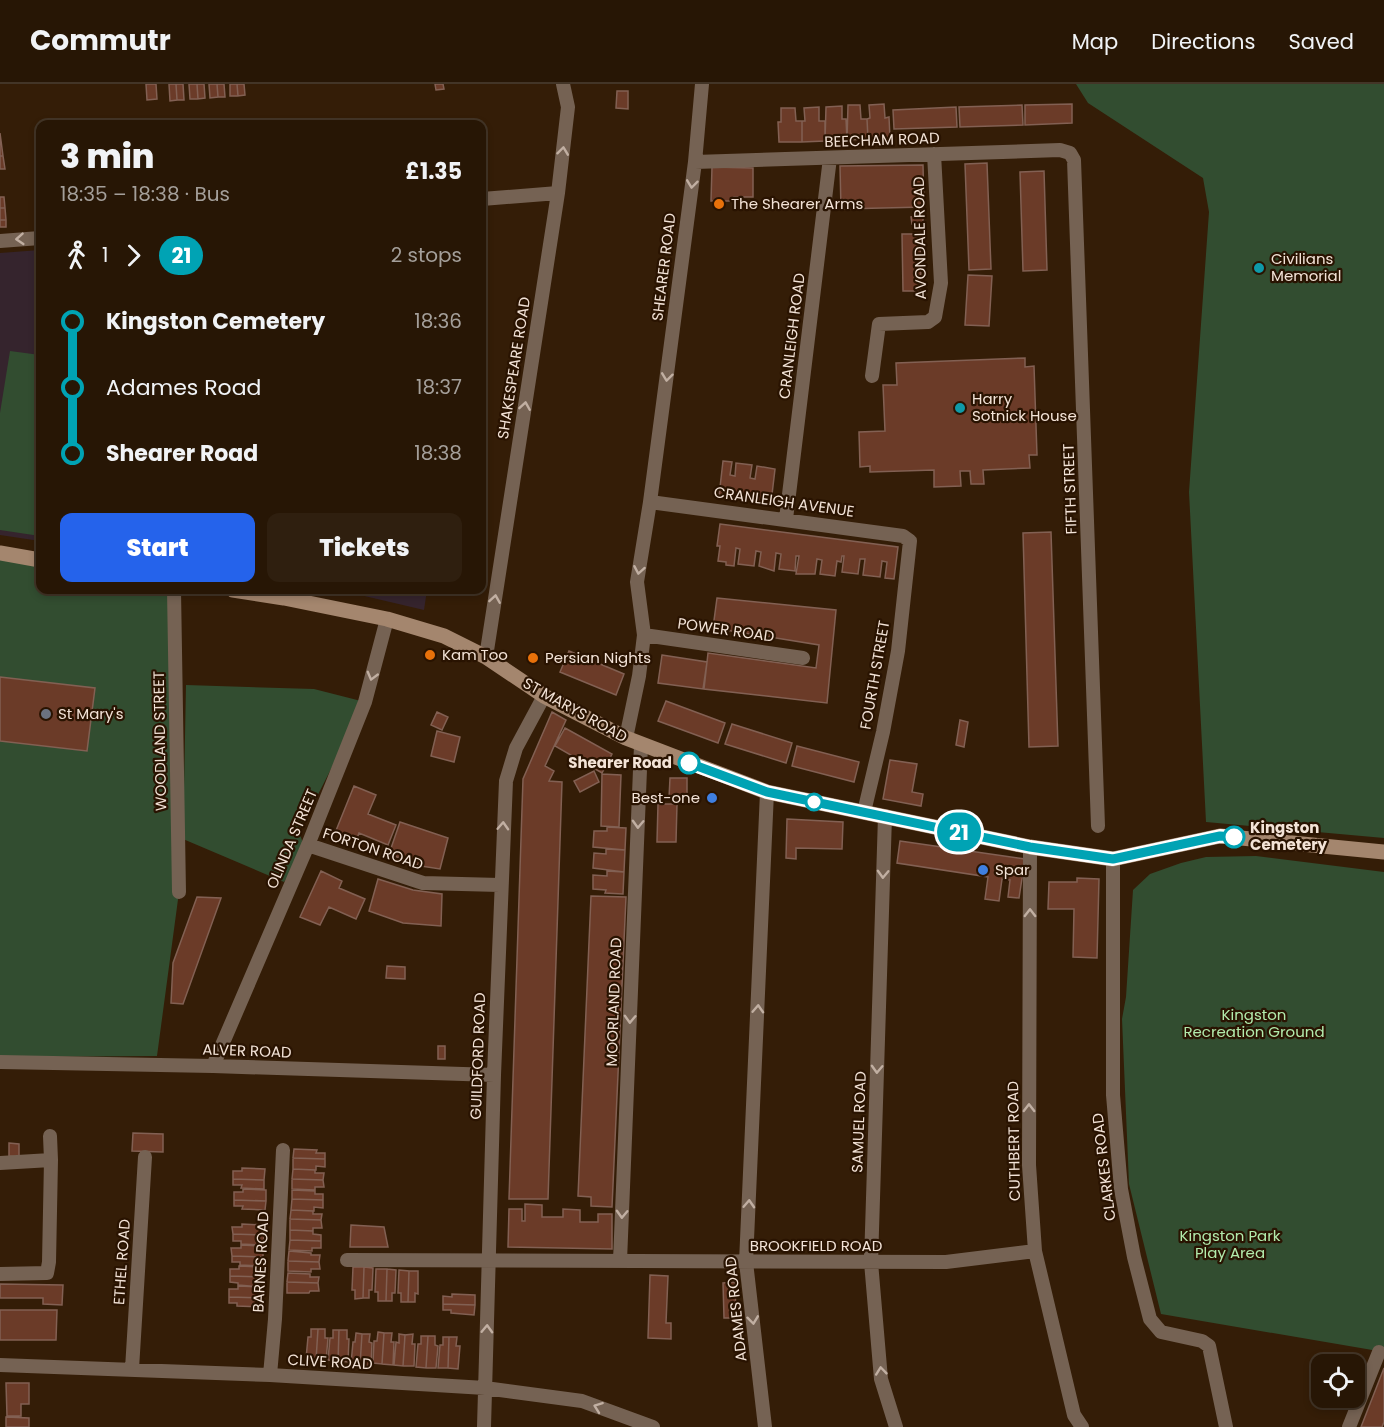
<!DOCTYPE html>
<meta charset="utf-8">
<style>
:root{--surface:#271605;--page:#2f1f0f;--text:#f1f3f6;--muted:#a49f9a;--line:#433527;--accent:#2563eb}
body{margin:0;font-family:Poppins,sans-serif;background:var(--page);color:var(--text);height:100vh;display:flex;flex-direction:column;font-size:22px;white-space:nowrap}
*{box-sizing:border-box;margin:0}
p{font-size:20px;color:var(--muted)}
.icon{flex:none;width:33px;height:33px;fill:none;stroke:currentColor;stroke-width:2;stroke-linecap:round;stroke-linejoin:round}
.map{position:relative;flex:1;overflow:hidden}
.drawer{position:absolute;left:36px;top:36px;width:450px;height:474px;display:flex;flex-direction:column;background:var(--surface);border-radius:12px;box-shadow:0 3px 9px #0003,0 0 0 2px var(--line)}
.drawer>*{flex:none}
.badge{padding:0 12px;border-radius:20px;font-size:21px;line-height:39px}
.controls{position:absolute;left:1311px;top:1270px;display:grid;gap:12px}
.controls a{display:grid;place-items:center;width:54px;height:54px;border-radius:12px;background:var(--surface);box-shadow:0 3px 9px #0003,0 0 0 2px var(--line);font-size:30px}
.map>.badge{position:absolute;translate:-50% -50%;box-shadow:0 0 0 3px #fff}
.legs{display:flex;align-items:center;gap:9px;height:66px;padding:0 24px;font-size:20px}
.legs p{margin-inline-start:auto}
.overview{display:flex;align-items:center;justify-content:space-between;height:102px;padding:0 24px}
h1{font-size:33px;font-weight:800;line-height:45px}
.primary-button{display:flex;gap:12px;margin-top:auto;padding:12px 24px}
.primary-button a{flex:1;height:69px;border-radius:12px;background:var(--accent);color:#fff;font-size:24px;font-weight:800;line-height:69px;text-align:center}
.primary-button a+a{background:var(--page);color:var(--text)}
ul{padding:0 24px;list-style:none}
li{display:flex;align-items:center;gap:21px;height:66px;font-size:22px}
li i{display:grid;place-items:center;width:9px;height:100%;margin:0 8px;background:currentColor}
li i::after{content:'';width:15px;height:15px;margin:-8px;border:4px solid;border-radius:50%;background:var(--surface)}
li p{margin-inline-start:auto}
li:first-child i{background:linear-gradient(#0000 50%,currentColor 0)}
li:last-child i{background:linear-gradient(currentColor 50%,#0000 0)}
header{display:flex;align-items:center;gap:36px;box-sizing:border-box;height:84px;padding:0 30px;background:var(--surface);border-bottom:2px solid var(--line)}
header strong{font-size:28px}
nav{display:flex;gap:33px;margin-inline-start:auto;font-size:21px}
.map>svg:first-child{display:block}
.industrial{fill:#35242d}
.green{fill:#324d30}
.building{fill:#6b3b28;stroke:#826053;stroke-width:1.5}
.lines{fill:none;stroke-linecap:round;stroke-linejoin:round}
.street{stroke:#756253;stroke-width:14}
.secondary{stroke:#a4866e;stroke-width:15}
.oneway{stroke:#c1afa2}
.line-1-casing{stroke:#fff;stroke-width:14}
.line-1{stroke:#00a3b4;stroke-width:9}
.food-dot{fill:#e8710a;stroke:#291301;stroke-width:2}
.culture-dot{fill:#0f9aa8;stroke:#291301;stroke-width:2}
.worship-dot{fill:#6b7280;stroke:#291301;stroke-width:2}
.stop-1-dot{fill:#fff;stroke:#00a3b4;stroke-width:3}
.shop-dot{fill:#3f7fe0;stroke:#291301;stroke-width:2}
.labels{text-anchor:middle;stroke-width:4.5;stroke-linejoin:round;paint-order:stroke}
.street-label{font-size:15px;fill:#f3e3d7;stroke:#291301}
.poi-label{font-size:15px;fill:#f3e3d7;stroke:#291301;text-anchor:start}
.stop-label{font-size:15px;font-weight:bold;fill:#f3e3d7;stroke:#291301;text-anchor:end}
.park-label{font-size:15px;fill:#b2ebac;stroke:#291301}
</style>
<header>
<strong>Commutr</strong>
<nav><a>Map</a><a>Directions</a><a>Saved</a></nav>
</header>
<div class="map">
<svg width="1384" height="1343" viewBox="0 0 1384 1343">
<rect width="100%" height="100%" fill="#341d07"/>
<!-- industrial -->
<path class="industrial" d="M40 166V457L0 451V169Z
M339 506H427L424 526Z"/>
<!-- green -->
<path class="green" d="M1076 0H1384V754L1206 738 1189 408 1209 128 1203 94 1088 19Z
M10 267 40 271V452L0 446V329Z
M0 469 40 476V506H174L179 808 157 972 0 973V657L87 667 94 604 0 593Z
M186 601 314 605 365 618 299 748 306 767 284 798 183 755Z
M1256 772 1384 788V1268L1161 1230 1129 1100 1122 935 1126 913 1133 806 1150 790 1181 779 1206 773Z"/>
<!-- building -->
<path class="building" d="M146 0H156L157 15 147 16Z
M169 0H176L177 16 170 17Z
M176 0H183L184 16H177Z
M189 0H197L198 15H190Z
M197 0H204L205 14 198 15Z
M209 0H217L218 13 210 14Z
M217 0H224L225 13H218Z
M230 0H237L238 12H230Z
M237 0H244L245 11 238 12Z
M435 0H443L444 5 436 6Z
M617 7H628V25L616 24Z
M884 20 885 34 889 33 890 54 868 55 867 35 870 34 869 21Z
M1072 20V39L1025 41V21Z
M848 21H860L861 35H867L868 55 847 56Z
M1022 21 1023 41 960 43 959 23Z
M842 22V35H846L847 56 825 57 826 23Z
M819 23V37H825V57L802 58V37H805L804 24Z
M956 23 957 43 894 45 893 26Z
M781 24H795L796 37H802V58H779L778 38H781Z
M0 49 3 72H0Z
M0 72H3L5 85H0Z
M987 79 991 185 969 186 965 80Z
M923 81 924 123 841 125 840 82Z
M712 83 753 84V113H734V117H711Z
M1044 87 1047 186 1023 187 1020 88Z
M0 113H4L5 124H0Z
M0 124H5L6 136H0Z
M923 132V140H912L911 133Z
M0 136H6V143H0Z
M902 150H920L921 207H903Z
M968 191 992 192 989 242 965 241Z
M1025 274V283L1034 282 1037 371H1029L1030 384 983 386 984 400H971L970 387H960L961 402 934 403V386L870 388V382L860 383 859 348 885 347 883 301H897L896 279Z
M723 377 732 378 730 391 735 392 736 379 752 381 750 394 755 395 757 382 775 385 771 419 719 412Z
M720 440 898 463 894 495 885 494 887 478 882 477 880 493 863 491 865 475H860L858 490 842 488 844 472H842L841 478 837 477 835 492 820 490 822 476 817 475 815 490H796L799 472H796L795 487 779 485 781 470 776 469 774 487 759 482 761 468 756 467 754 482 738 480 740 465 736 464 734 482 726 481V478L718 477 720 462H717Z
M1051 448 1058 662 1029 663 1023 449Z
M717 514 836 526 827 619 704 605 708 569 816 584 819 561 713 544Z
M569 567 624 590 616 611 560 588Z
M662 571 707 578 703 605 658 599Z
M0 593 95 604 87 667 0 657Z
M666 617 725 639 718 659 658 637Z
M437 628 448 633 442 646 431 641Z
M552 628 566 636 545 682 554 687 549 697 562 698 548 1115H509L523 695Z
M960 636 968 638 964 663 956 661Z
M732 640 792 659 786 679 725 660Z
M565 644 612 670 602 689 555 662Z
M437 647 460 653 454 678 431 672Z
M797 662 859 678 854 698 792 682Z
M890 676 917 680 912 708 923 710 921 722 883 715Z
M594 687 599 698 580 708 574 697Z
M602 690 621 691 619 743 601 742Z
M670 694H687V714H669Z
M354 702 376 711 368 730 396 741 388 761 359 749 356 757 335 749Z
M658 720H677L676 758H657Z
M787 735 843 738 842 765 796 764V775L786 774Z
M400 738 448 754 440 785 421 782 389 770Z
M607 743 626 744 625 766 593 763 594 747H607Z
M900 757 1025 775 1019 814 1008 813 1010 796 1002 795 999 817 985 815 988 793 897 779Z
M606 765 625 766 624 788 593 784 594 769 606 770Z
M321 787 342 797 339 804 365 815 356 835 329 823 320 841 300 833Z
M607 787 624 788 623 810 605 809 606 806 593 805V791L607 792Z
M1077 794 1099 795 1097 874 1073 873 1074 825H1048L1049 798H1077Z
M378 795 413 806 442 810 441 842 403 839 369 827Z
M591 812 626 813 612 1123 591 1122V1113L578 1112Z
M197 813 221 814 183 920 171 919 173 879Z
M387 882 405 883V895L386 894Z
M438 962H445V975H438Z
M133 1049 163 1050V1068L132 1067Z
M9 1059 19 1060V1073L9 1072Z
M294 1065 317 1066 316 1069H325V1075L293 1074Z
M293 1074 325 1075V1083L316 1082V1086L293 1085Z
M242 1084 265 1085 264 1096 233 1095V1087H242Z
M293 1085 315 1086V1089H324L323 1096 292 1095Z
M233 1095 264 1096V1105L241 1104 242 1101H233Z
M292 1095 323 1096 324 1103H315V1106L292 1105Z
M243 1105 266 1106V1117L234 1116V1108H243Z
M292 1106 315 1107V1110H323V1116L292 1115Z
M292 1115 323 1116V1124L314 1123V1127L291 1126Z
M234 1116 266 1117 265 1126 242 1125 243 1122H234Z
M525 1120 542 1121V1133H563V1125L580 1126V1138H598V1130H612V1165L508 1163 509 1125H522V1137H525Z
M291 1126 313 1127V1130H322L321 1136 290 1135Z
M290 1135 321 1136 322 1144H313V1147L290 1146Z
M242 1140 264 1141V1151L233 1150 232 1143H242Z
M351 1141 384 1143 388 1163H350Z
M290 1146 313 1147V1150L321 1151V1157L290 1156Z
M233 1150 264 1151 263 1161 241 1160V1157H233Z
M290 1156 321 1157V1164H312V1167L289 1166Z
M241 1161 263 1162V1173L232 1172 231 1164H241Z
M289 1167 311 1169V1171H320L319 1178 288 1177Z
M232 1172 263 1173 262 1182 240 1181V1178H232Z
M288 1177 319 1178 320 1185H311V1188L288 1187Z
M239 1182 262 1183 261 1193 230 1192V1185H239Z
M353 1183H364L363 1214 355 1215V1206H352Z
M364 1183 373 1184 372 1206H369V1214H363Z
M376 1185H387L386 1217H378V1208H375Z
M387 1185 396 1186 395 1209H392V1217H386Z
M399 1186 409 1187 408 1218H401V1209H398Z
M409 1187H418V1210L415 1209V1218H408Z
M288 1189 310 1190V1193H319L318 1199 287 1198Z
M650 1191 668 1192 666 1239H671V1255L648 1254Z
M230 1192 261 1193V1203L238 1201V1199L230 1198Z
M287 1198 318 1199 319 1207H310L309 1209H287Z
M735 1198 736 1234H724L723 1199Z
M0 1200 63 1201 62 1221 43 1220V1214H0Z
M238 1202 261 1203 260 1214 229 1213V1205H238Z
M452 1210 475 1211V1221L443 1220V1212L452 1213Z
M229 1213 260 1214V1223L237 1222V1219H229Z
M443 1220 475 1221 474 1231 451 1229V1226H443Z
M0 1226H57L56 1256H0Z
M311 1245H318L316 1276 306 1275 308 1253H311Z
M318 1245H325V1254H328L326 1277 316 1276Z
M333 1246H339L338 1277 328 1276 330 1254H333Z
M339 1246H347V1255H349L348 1278 338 1277Z
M378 1248 384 1249 382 1280 373 1279 374 1257H377Z
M356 1249 362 1250 360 1281 351 1280 353 1258H355Z
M384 1249H392L391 1258H394L393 1281 382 1280Z
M362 1250H370L369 1258 372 1259 371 1282 360 1281Z
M399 1250 405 1251 403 1282 394 1281 396 1258 399 1259Z
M413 1250 412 1260H415L414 1282H403L405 1251Z
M421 1252H428L426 1284 416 1283 418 1260H421Z
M428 1252H435V1261L438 1262 436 1284H426Z
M443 1253H449L448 1284H438L440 1261H443Z
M449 1253H457L456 1262H460L458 1285 448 1284Z
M1384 1284V1338L1382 1343H1361Z
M6 1299H29V1320H21V1332H7Z
M6 1333 29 1334V1343H6Z"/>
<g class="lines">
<!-- street -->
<path class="street" d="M695 78 1060 66 1070 69 1074 76 1098 742
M482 115 558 109
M0 157 40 154
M872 292 879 240 928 238 935 233 941 199 934 70
M650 418 903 452 910 457 898 567 883 648 864 728
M786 435 830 74
M174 506 179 808
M644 551 803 574
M486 573 558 109 568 23 563 0
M626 654 639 592 644 551 637 498 650 418 695 78 702 0
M885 732 871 1178 881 1295 896 1343
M308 761 423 799 500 801
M1030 763 1029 1081 1035 1167 1074 1331 1082 1343
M1113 775V1011L1121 1105 1134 1173 1150 1235 1161 1248 1202 1257 1209 1262 1226 1343
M0 978 213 982 494 991
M213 982 308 761 365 618 387 535
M50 1052 51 1076
M0 1079 51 1076 49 1178 47 1189 0 1190
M347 1176 946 1178 1035 1167
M620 1177 641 661
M0 1281 270 1291 485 1304 582 1317 653 1343
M132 1285 145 1073
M270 1291 275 1235 283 1066
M484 1343 494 991 506 697 516 664 544 612
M765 1343 746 1178 767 708
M1349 1343 1379 1268"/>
<!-- secondary -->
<path class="secondary" d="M0 469 40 476
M233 506 284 514 387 535 444 552 486 573 544 612 626 654 767 708 1030 763 1113 775 1220 752 1384 768"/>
</g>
<!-- one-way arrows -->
<defs><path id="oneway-chevron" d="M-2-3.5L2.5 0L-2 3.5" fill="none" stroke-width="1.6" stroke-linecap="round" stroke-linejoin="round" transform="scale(1.5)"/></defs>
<g class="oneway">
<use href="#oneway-chevron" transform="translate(563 67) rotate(-83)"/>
<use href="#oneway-chevron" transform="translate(692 100) rotate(97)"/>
<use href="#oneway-chevron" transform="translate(20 155) rotate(176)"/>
<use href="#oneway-chevron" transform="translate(667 293) rotate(97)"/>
<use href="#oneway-chevron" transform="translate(525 322) rotate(-81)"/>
<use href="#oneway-chevron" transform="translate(639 486) rotate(100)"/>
<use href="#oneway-chevron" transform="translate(495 515) rotate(-81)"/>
<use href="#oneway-chevron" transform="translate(372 592) rotate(105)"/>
<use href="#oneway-chevron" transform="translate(638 740) rotate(92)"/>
<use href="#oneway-chevron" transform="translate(503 742) rotate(-87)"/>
<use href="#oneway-chevron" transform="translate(883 790) rotate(92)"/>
<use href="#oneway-chevron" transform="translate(1030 829) rotate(-90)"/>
<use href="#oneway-chevron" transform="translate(758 925) rotate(-87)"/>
<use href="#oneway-chevron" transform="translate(630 935) rotate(92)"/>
<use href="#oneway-chevron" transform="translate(877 985) rotate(92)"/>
<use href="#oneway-chevron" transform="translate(1029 1024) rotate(-90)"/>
<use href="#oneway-chevron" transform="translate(749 1120) rotate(-87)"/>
<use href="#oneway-chevron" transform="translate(622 1130) rotate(92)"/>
<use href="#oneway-chevron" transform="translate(753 1236) rotate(83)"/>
<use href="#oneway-chevron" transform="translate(487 1245) rotate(-88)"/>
<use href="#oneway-chevron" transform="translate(881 1287) rotate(-96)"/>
<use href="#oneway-chevron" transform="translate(598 1323) rotate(-160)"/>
</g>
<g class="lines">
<!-- line-1 casing -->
<g class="line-1-casing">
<path id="line-1" d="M689 679 767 708 1030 763 1113 775 1220 752 1234 753"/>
</g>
<!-- line-1 -->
<use href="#line-1" class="line-1"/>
</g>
<!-- markers -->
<g class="food-dot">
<circle cx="719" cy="120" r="6"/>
<circle cx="430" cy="571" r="6"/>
<circle cx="533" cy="574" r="6"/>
</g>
<g class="culture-dot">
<circle cx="1259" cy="184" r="6"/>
<circle cx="960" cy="324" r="6"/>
</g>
<circle class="worship-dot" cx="46" cy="630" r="6"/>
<g class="stop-1-dot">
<circle cx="689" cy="679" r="10"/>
<circle cx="814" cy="718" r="8"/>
<circle cx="1234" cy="753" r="10"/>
</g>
<g class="shop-dot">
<circle cx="712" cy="714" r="6"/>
<circle cx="983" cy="786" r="6"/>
</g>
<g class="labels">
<!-- street labels -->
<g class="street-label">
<text transform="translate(882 56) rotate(-2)" y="5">BEECHAM ROAD</text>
<text transform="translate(920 154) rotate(-91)" y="5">AVONDALE ROAD</text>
<text transform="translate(664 183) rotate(-83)" y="5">SHEARER ROAD</text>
<text transform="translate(792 252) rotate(-83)" y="5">CRANLEIGH ROAD</text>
<text transform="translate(514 284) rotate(-81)" y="5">SHAKESPEARE ROAD</text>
<text transform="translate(1070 405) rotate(-92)" y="5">FIFTH STREET</text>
<text transform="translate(784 418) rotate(8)" y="5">CRANLEIGH AVENUE</text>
<text transform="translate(726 546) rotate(8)" y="5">POWER ROAD</text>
<text transform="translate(875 591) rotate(-80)" y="5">FOURTH STREET</text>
<text transform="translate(575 626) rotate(29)" y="5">ST MARYS ROAD</text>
<text transform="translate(160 657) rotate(-91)" y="5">WOODLAND STREET</text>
<text transform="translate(292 755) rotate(-67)" y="5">OLINDA STREET</text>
<text transform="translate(373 765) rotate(18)" y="5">FORTON ROAD</text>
<text transform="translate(614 918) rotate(-88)" y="5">MOORLAND ROAD</text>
<text transform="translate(247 967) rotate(2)" y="5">ALVER ROAD</text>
<text transform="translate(478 972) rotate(-88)" y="5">GUILDFORD ROAD</text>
<text transform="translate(859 1038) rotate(-88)" y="5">SAMUEL ROAD</text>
<text transform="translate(1014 1057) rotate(-91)" y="5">CUTHBERT ROAD</text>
<text transform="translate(1104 1083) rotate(-97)" y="5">CLARKES ROAD</text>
<text x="816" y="1167">BROOKFIELD ROAD</text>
<text transform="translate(122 1178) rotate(-86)" y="5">ETHEL ROAD</text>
<text transform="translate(261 1178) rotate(-87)" y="5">BARNES ROAD</text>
<text transform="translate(736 1225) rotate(-96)" y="5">ADAMES ROAD</text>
<text transform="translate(330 1278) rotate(3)" y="5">CLIVE ROAD</text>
</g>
<!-- poi labels -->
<g class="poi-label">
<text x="731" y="125">The Shearer Arms</text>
<text x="1271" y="180">Civilians<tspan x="1271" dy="17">Memorial</tspan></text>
<text x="972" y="320">Harry<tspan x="972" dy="17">Sotnick House</tspan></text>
<text x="442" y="576">Kam Too</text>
<text x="545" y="579">Persian Nights</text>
<text x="58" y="635">St Mary's</text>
<text x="700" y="719" text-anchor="end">Best-one</text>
<text x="995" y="791">Spar</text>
</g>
<!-- stop labels -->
<g class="stop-label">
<text x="672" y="684">Shearer Road</text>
<text x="1250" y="749" text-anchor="start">Kingston<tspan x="1250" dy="17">Cemetery</tspan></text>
</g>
<!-- park labels -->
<g class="park-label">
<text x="1254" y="936">Kingston<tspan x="1254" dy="17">Recreation Ground</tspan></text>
<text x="1230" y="1157">Kingston Park<tspan x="1230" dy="17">Play Area</tspan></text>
</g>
</g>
</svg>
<div class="controls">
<a><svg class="icon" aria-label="locate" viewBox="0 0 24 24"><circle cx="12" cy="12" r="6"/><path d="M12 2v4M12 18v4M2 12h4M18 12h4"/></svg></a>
</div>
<b class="badge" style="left:959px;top:748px;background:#00a3b4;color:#fff">21</b>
<section class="drawer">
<div class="overview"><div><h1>3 min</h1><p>18:35 – 18:38 · Bus</p></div><b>£1.35</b></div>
<div class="legs"><svg class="icon" aria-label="walk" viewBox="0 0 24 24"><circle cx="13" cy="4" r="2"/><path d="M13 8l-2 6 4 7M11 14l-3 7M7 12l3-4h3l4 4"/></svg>1<svg class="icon" aria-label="forward" viewBox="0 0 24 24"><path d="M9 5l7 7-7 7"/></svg><b class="badge" style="background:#00a3b4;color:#fff">21</b><p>2 stops</p></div>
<ul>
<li><i style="color:#00a3b4"></i><b>Kingston Cemetery</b><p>18:36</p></li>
<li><i style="color:#00a3b4"></i><span>Adames Road</span><p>18:37</p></li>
<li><i style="color:#00a3b4"></i><b>Shearer Road</b><p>18:38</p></li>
</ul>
<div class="primary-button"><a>Start</a><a>Tickets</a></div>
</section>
</div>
